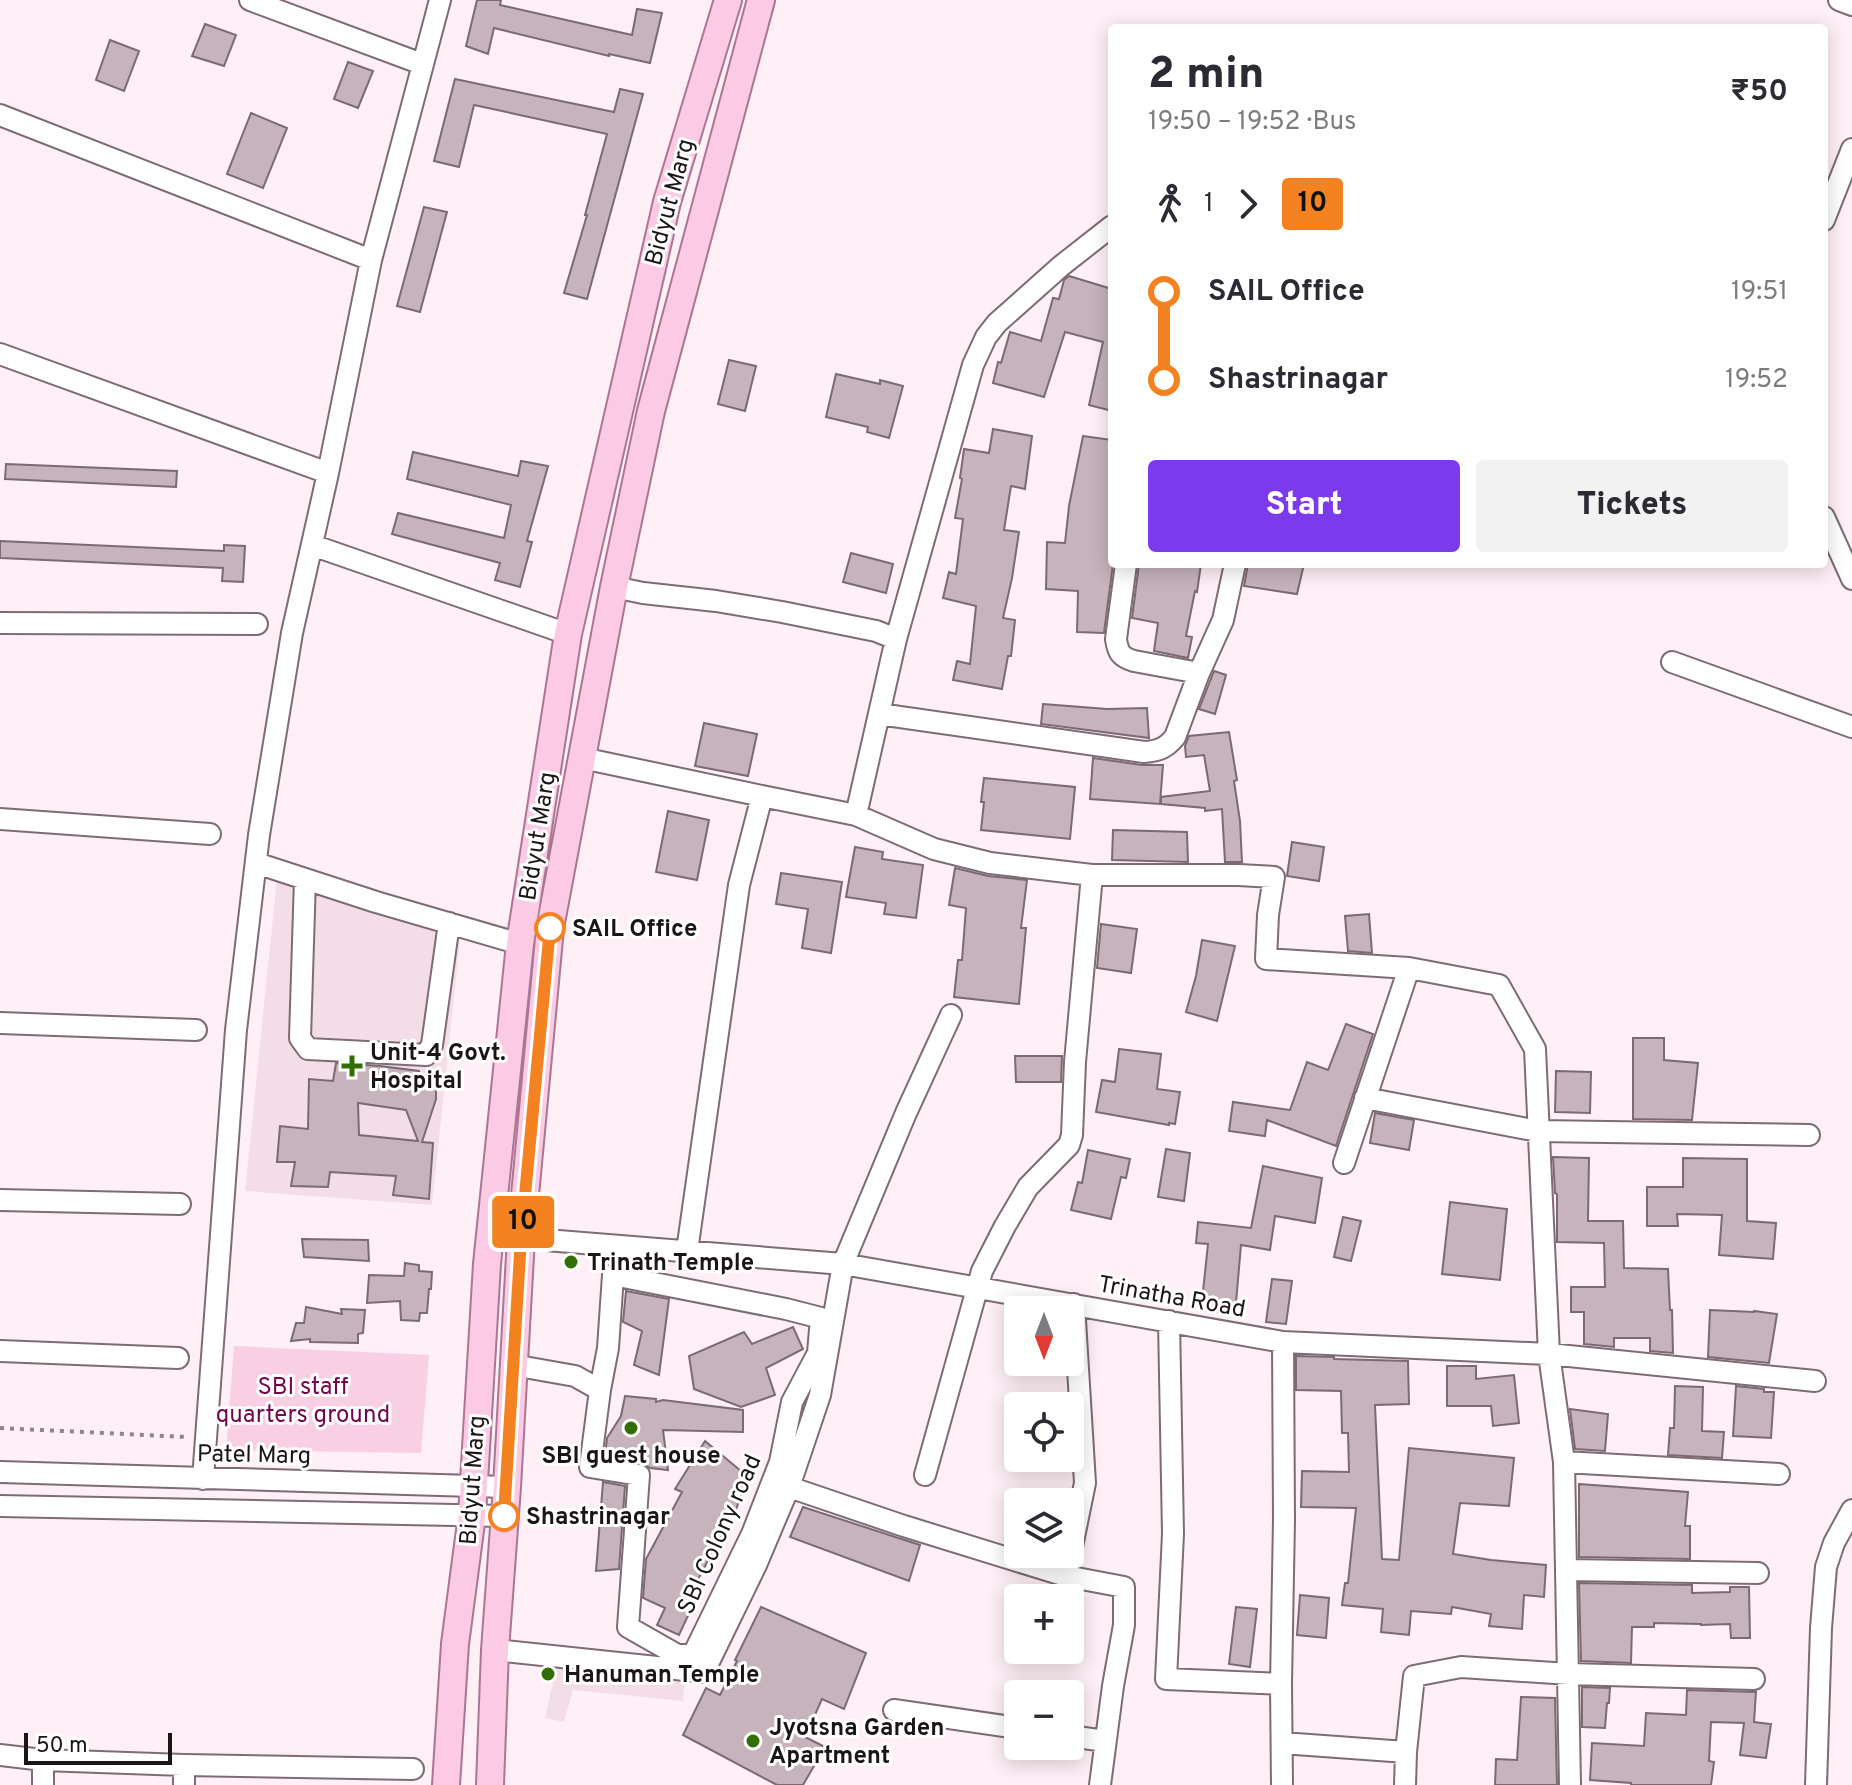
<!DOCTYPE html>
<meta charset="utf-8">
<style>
:root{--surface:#fff;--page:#f2f2f3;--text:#2b2b33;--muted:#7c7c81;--accent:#7c3aed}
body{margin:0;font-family:Overpass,sans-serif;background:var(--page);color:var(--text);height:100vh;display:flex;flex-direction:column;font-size:30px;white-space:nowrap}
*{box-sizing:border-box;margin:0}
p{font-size:26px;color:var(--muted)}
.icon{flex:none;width:44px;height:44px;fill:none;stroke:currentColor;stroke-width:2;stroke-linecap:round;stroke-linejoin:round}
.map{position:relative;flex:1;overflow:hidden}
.details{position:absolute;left:1108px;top:24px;width:720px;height:544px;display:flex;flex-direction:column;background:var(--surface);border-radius:8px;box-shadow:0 4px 20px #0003}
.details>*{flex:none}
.badge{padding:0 16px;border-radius:6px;font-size:28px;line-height:52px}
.needle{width:52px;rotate:180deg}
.buttons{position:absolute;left:1004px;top:1296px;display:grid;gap:16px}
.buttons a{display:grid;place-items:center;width:80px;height:80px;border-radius:8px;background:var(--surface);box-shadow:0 4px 20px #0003;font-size:40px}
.scale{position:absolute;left:24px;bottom:20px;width:148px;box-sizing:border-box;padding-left:8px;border:4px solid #1c1518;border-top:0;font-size:22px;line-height:28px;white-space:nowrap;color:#1c1518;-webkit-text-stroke:6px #fff;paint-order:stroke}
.map>.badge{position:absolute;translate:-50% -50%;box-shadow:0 0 0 4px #fff}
.legs{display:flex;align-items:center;gap:12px;height:88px;padding:0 40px;font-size:26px}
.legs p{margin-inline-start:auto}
.headline{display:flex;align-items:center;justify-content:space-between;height:136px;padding:0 40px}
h1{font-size:44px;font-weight:800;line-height:60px}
.primary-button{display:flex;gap:16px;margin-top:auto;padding:16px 40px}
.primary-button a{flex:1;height:92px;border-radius:8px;background:var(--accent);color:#fff;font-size:32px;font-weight:800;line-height:92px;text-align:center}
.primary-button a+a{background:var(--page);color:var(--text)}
ul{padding:0 40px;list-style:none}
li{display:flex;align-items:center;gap:28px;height:88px;font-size:30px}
li i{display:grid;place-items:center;width:12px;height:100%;margin:0 10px;background:currentColor}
li i::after{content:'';width:20px;height:20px;margin:-10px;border:6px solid;border-radius:50%;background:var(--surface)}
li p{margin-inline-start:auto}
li:first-child i{background:linear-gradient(#0000 50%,currentColor 0)}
li:last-child i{background:linear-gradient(currentColor 50%,#0000 0)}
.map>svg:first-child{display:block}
.built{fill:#f3dee7}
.green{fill:#f9cfe4}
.building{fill:#c6b3bc;stroke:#7b6a73;stroke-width:2;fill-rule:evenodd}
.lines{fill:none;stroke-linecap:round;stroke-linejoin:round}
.minor-casing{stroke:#7d6c75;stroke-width:24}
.major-casing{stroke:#ac7592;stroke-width:30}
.path{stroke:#90858a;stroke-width:4;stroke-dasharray:4 6;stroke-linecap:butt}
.minor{stroke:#fff;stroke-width:20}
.major{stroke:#fbcbe5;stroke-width:26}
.line-1-casing{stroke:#fff;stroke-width:18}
.line-1{stroke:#f58220;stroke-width:12}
.stop-1-dot{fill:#fff;stroke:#f58220;stroke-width:4}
.poi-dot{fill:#316f03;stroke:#fff;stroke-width:3}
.labels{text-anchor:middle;stroke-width:6;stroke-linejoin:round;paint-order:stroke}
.street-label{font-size:24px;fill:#1c1518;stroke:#fff}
.stop-label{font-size:24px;font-weight:bold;fill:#1c1518;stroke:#fff;text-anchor:start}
.poi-label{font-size:24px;font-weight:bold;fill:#1c1518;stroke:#fff;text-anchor:start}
.park-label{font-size:24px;fill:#73044f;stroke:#fff}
</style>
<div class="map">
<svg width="1852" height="1785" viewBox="0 0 1852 1785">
<rect width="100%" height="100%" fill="#ffeff6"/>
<!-- built -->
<path class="built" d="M277 878 460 940 432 1205 245 1191Z
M557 1664 685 1677 683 1701 573 1690 564 1722 545 1718Z"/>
<!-- green -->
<path class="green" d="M234 1346 429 1355 421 1453 226 1450Z"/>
<!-- building -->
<path class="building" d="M477 0H501L500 5 632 35 637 9 662 13 650 63 609 54V56L494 28 488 54 466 46Z
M205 24 236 35 224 66 192 56Z
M110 40 139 51 124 91 96 80Z
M348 62 373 71 358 108 334 99Z
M455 79 614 112 620 89 643 94 587 299 564 293 587 215H585L607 134 474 105 459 167 434 161Z
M251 113 287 128 263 188 227 174Z
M424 207 447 212 420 312 397 306Z
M1069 276 1112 289V411L1089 405 1103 342 1065 332 1044 397 993 383 998 362 1001 363 1010 332 1041 341 1053 298 1059 299 1064 280Z
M729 360 756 366 745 411 718 404Z
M836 374 880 384V380L903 386 889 438 867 432 868 427 826 417Z
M993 429 1032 436 1025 489 1011 486 1004 530 1019 532 1012 578 1003 618 1015 620 1011 656H1008L1002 689 953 680 957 661 970 664 976 606 943 598 949 572 956 574 963 519 955 518 962 479 960 478 964 449 989 453Z
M1083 436 1112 440 1113 564 1104 633 1077 632 1078 591 1046 589 1047 542 1065 543 1069 506Z
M413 452 518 476 521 461 548 466 527 541 532 542 520 587 495 580 500 563 392 534 398 513 504 538 511 505 407 479Z
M6 464 177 471 176 487 5 479Z
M0 541 224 551V545L245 546 243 582 222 581 223 568 0 558Z
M851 553 893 564 886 593 843 582Z
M1139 564H1201L1197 592 1195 591 1186 636 1192 637 1188 658 1154 651 1158 623 1132 618Z
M1248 564H1304L1297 594 1244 586Z
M1214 671 1226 675 1215 714 1199 709Z
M1043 704 1107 709 1147 708 1149 738 1041 724Z
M704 723 757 734 748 776 695 766Z
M1229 732 1237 780 1234 781 1240 821 1242 862H1225L1222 809 1205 811V808L1161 804V797L1210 791 1204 755 1186 757 1185 746 1189 736Z
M1093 758 1142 765H1163L1160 804 1090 799Z
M984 778 1075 787 1070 839 981 830 984 802H981Z
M668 811 709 820 697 880 656 872Z
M1113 830 1187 832 1188 862 1112 860Z
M1292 842 1324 847 1319 881 1287 876Z
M855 847 883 852 882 859 923 865 916 918 884 914 886 903 846 897Z
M955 868 988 876 1027 880 1021 928H1026L1019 1004 954 997 958 960H962L966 908 949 905Z
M781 873 842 882 831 953 802 948 808 909 776 904Z
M1369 914 1372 953 1348 951 1345 916Z
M1101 924 1137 929 1131 973 1097 968Z
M1202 940 1235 946 1217 1021 1186 1012 1196 976Z
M1346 1024 1373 1034 1336 1146 1267 1120 1265 1136 1229 1131 1233 1102 1290 1110 1307 1062 1328 1070Z
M1633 1038H1664V1060L1698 1063 1692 1120 1633 1119Z
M1119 1049 1161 1054 1157 1089 1180 1092 1175 1124 1169 1123V1125L1096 1112 1102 1080 1115 1082Z
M1015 1056H1062L1061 1082H1016Z
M336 1063 380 1066 419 1071 421 1081 436 1082V1099L422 1142 433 1143 429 1199 393 1195 396 1176 330 1172 328 1187 291 1186 295 1162H277L280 1126 308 1129 309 1079 333 1081ZM358 1103 406 1110 418 1141 359 1135Z
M1556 1071 1591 1072 1590 1113 1555 1112Z
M1375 1113 1414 1120 1409 1150 1370 1143Z
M1166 1149 1190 1153 1184 1201 1158 1197Z
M1088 1150 1130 1159 1126 1178 1121 1177 1111 1219 1071 1210 1078 1182 1082 1183Z
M1553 1157 1589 1158 1588 1221H1623L1624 1268 1668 1269 1670 1310H1672L1673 1353 1650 1351V1338H1614V1347L1584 1344V1312H1571V1287H1605L1604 1243 1557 1242V1194L1555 1193Z
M1683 1158 1747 1159V1221L1776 1223 1773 1259 1719 1255 1722 1215 1677 1214 1678 1226H1647V1187H1683Z
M1263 1166 1322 1178 1315 1223 1275 1216 1270 1250 1241 1245 1235 1314 1201 1310 1208 1244 1196 1243 1198 1222 1251 1228Z
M1450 1202 1507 1209 1500 1280 1442 1274Z
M1343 1217 1361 1221 1351 1261 1334 1257Z
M302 1239 368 1240 369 1261 304 1257Z
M405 1263 419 1265V1271L432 1272 431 1289H429L427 1313H420L419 1321 401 1320 400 1301 367 1303 369 1275 404 1276Z
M1272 1279 1292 1281 1286 1324 1266 1322Z
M626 1291 669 1299 659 1375 634 1365 642 1331 623 1322Z
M306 1307 342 1314 341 1309 365 1310 363 1333 358 1334V1343L310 1342V1339L291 1341 296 1323H304Z
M1710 1310 1754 1312V1311L1777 1314 1769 1363 1708 1357Z
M793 1327 803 1349 766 1368 775 1395 741 1407 694 1389 689 1356 744 1332 752 1344Z
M1296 1356 1334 1357V1359L1408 1361 1409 1404 1375 1405 1382 1559 1399 1560 1409 1448 1514 1458 1509 1506 1460 1503 1453 1554 1491 1560 1546 1565 1544 1597 1524 1595 1522 1629 1489 1626 1491 1614 1452 1607 1451 1614 1411 1611 1409 1635 1381 1632 1383 1609 1342 1605 1345 1583H1348L1356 1508 1301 1507 1302 1471 1349 1472 1348 1433H1342L1341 1391 1296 1390Z
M1447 1366H1476V1379L1514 1375 1519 1423 1493 1426 1491 1406H1447Z
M1675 1386 1703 1387 1702 1431 1724 1432 1722 1458 1668 1455 1670 1428H1674Z
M1736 1386 1764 1389V1392H1774L1771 1438 1733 1436Z
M625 1396 656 1399V1402L663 1400 743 1410V1432L663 1430 668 1470 650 1468 641 1462 605 1456 607 1438 621 1416Z
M1570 1409 1608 1414 1605 1451 1575 1449Z
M705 1441 747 1476 734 1516 732 1515 694 1587 700 1590 679 1635 657 1625 665 1608 643 1598 646 1559 682 1492 675 1489Z
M603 1482 625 1486 619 1569 596 1571Z
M1579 1484 1688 1492 1685 1526H1690V1559L1579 1557Z
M803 1507 920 1545 909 1581 790 1537Z
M1579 1583 1692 1585V1593L1730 1592V1587H1749L1750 1638H1731L1730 1624 1701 1625V1624L1654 1623V1627H1632L1631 1663 1581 1661Z
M1300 1595 1329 1598 1326 1638 1297 1635Z
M761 1607 866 1653 844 1709 822 1699 805 1737 825 1747 803 1785H777L683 1735 706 1688 720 1695 737 1661 735 1660Z
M1236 1607 1257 1609 1250 1667 1229 1664Z
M1582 1687 1610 1688 1609 1703H1607L1605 1728 1582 1727Z
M1687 1690 1756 1692 1754 1722 1771 1724 1766 1758 1740 1755 1744 1723 1711 1722 1709 1761 1714 1762 1711 1785H1631V1783L1590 1780 1592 1743 1644 1746 1646 1713 1686 1715Z
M1521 1697 1555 1698 1557 1785H1495L1496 1759 1517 1760Z"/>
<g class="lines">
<!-- minor casing -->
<g class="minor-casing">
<path id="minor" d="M250 0 422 64
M1839 0 1852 5
M0 115 371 260
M1824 220 1852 149
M0 354 328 473
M1824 517 1852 579
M312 545 568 634
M1126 564 1116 639C1118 653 1121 657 1134 661L1199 673
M614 587 643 593 716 601 782 612 876 631 896 639 856 815
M0 623 257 624
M896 639 973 365 986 337 997 323 1061 266 1112 226
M1672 662 1852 727
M879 714 1144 752C1159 751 1166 748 1175 737L1199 673 1223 620 1235 564
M582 758 762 796 739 885 687 1251
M762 796 856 815 934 849 990 863 1092 875H1239L1274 877 1268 915 1266 959 1409 968 1499 985 1535 1049 1549 1354 1564 1462 1570 1785
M0 819 210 834
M256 863 376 902 520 944
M305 879 300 1038 308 1049 426 1055 432 1045 449 923
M0 1023 196 1030
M1365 1098 1538 1131 1809 1135
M1344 1163 1409 968
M0 1200 180 1204
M521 1238 843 1264 1283 1342 1549 1354 1815 1381
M1074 1304 1085 1483 1066 1576 1124 1587V1625L1113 1686 1100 1785
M1169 1321 1173 1534 1166 1679 1281 1684 1282 1785
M0 1351 178 1358
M513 1365 575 1376 600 1390 590 1467 639 1475 628 1627 679 1656 694 1653 752 1534 780 1462 792 1402 818 1353 821 1318 786 1309 613 1275 608 1348 600 1390
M1564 1462 1779 1474
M0 1472 507 1487
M925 1475 982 1271 1005 1226 1028 1187 1069 1145 1072 1135 1075 1062 1092 875
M203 1479 236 1030 259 835 292 633 328 473 371 260 440 0
M789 1487 904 1526 1066 1576
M0 1506 504 1516
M1567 1570 1758 1573
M495 1650 704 1672 756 1565 789 1487 820 1395 843 1264 906 1113 951 1015
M1281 1684 1284 1520 1283 1342
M894 1710 1018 1728
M1070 1736 1105 1741
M1282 1743 1406 1752 1414 1676 1461 1667 1569 1674 1754 1679
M0 1755 43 1760 184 1765 413 1769
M43 1760V1785
M184 1765V1785
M1405 1785 1406 1752
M1816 1785 1821 1628 1826 1567 1834 1543 1852 1510"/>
</g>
<!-- major casing -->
<g class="major-casing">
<path id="major" d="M446 1785 455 1644 472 1515 487 1264 520 944 568 634 667 202 728 0
M490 1785 495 1650 507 1487 521 1238 550 928 614 587 651 411 761 0"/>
</g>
<!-- path -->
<path class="path" d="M0 1428 187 1437"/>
<!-- minor -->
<use href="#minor" class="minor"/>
<!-- major -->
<use href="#major" class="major"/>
</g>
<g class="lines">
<!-- line-1 casing -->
<g class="line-1-casing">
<path id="line-1" d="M504 1516 521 1238 550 928"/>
</g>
<!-- line-1 -->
<use href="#line-1" class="line-1"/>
</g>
<!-- markers -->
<g class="stop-1-dot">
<circle cx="550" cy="928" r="14"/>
<circle cx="504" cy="1516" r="14"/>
</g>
<g class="poi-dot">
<path d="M348 1054h8v8h8v8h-8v8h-8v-8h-8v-8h8z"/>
<circle cx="571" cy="1262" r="8"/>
<circle cx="631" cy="1428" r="8"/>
<circle cx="548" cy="1674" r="8"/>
<circle cx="753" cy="1741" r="8"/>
</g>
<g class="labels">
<!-- street labels -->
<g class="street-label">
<text transform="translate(669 202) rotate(-75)" y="8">Bidyut Marg</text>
<text transform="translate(537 836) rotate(-81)" y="8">Bidyut Marg</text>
<text transform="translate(1172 1296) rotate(10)" y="8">Trinatha Road</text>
<text transform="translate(254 1454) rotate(1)" y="8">Patel Marg</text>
<text transform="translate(472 1480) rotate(-86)" y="8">Bidyut Marg</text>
<text transform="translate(719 1534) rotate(-66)" y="8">SBI Colony road</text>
</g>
<!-- stop labels -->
<g class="stop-label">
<text x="572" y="936">SAIL Office</text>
<text x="526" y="1524">Shastrinagar</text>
</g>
<!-- poi labels -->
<g class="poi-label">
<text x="370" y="1060">Unit-4 Govt.<tspan x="370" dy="28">Hospital</tspan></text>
<text x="587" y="1270">Trinath Temple</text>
<text x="631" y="1463" text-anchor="middle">SBI guest house</text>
<text x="564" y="1682">Hanuman Temple</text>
<text x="769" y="1735">Jyotsna Garden<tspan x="769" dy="28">Apartment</tspan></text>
</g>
<!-- park labels -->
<g class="park-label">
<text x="303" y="1394">SBI staff<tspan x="303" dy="28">quarters ground</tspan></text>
</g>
</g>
</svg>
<div class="buttons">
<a><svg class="needle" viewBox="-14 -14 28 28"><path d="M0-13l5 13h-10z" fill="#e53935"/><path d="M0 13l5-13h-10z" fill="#7c7c81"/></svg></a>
<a><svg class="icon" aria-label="locate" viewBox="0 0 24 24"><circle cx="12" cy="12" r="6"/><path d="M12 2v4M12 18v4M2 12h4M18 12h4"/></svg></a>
<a><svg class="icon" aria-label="layers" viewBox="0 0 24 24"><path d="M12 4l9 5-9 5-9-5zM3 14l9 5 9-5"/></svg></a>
<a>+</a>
<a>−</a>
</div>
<div class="scale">50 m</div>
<b class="badge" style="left:523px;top:1222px;background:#f58220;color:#111">10</b>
<section class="details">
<div class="headline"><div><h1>2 min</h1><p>19:50 – 19:52 · Bus</p></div><b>₹50</b></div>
<div class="legs"><svg class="icon" aria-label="walk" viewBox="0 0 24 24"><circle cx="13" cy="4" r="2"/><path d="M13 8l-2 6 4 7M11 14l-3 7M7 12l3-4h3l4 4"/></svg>1<svg class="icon" aria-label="forward" viewBox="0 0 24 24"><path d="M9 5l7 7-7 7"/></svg><b class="badge" style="background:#f58220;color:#111">10</b></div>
<ul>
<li><i style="color:#f58220"></i><b>SAIL Office</b><p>19:51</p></li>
<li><i style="color:#f58220"></i><b>Shastrinagar</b><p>19:52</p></li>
</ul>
<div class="primary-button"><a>Start</a><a>Tickets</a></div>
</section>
</div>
